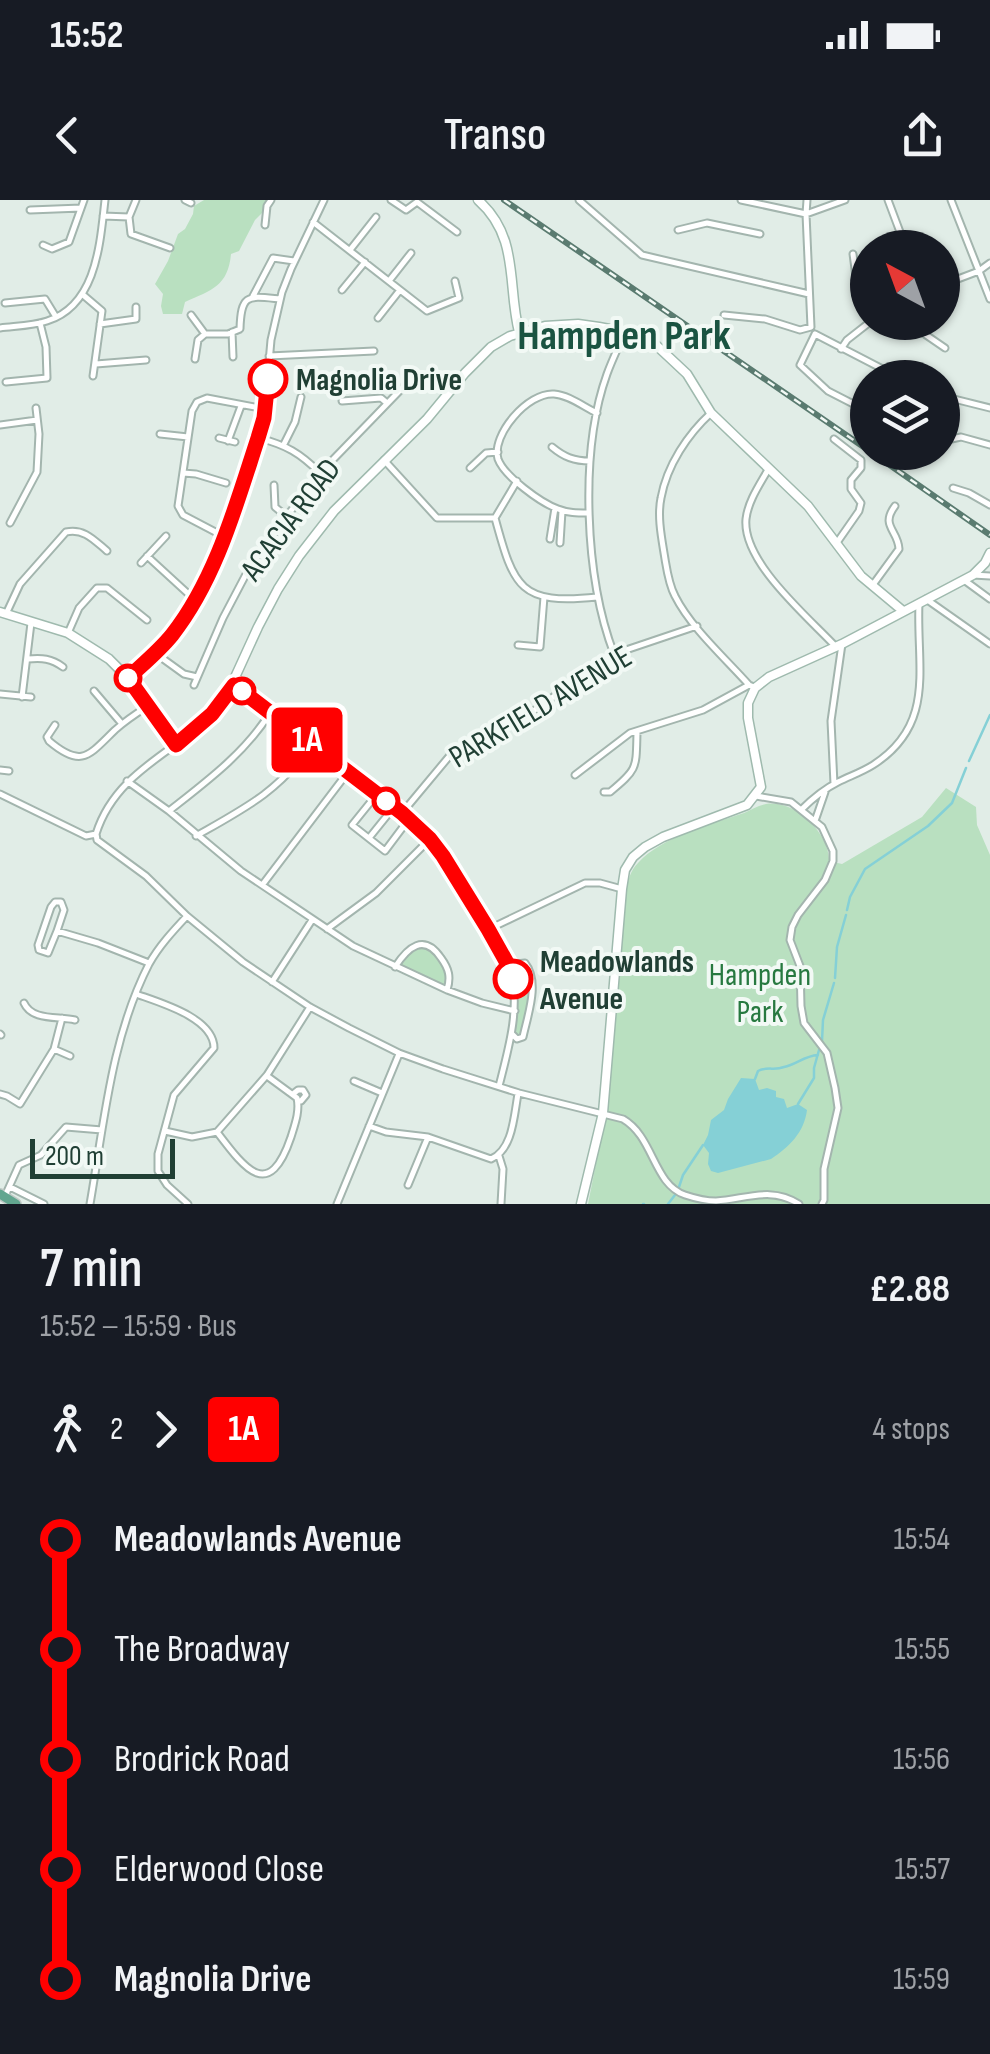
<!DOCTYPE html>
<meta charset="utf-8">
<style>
:root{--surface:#171b24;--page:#242831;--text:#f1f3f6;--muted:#9ea1a6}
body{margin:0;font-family:"Sofia Sans Condensed",sans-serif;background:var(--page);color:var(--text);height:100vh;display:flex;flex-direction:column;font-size:38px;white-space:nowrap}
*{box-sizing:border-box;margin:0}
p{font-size:32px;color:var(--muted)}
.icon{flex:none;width:55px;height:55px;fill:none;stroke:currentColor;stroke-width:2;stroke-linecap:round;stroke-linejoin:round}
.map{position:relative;height:1004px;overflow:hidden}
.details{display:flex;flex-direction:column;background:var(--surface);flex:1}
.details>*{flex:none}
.badge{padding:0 20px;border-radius:8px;font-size:35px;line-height:65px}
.needle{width:65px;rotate:319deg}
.tools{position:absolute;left:850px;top:30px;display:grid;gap:20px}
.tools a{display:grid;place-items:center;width:110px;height:110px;border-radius:50%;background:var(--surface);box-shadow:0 2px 8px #0004;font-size:50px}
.scale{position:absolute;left:30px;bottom:25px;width:145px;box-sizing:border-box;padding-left:10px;border:5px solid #203f34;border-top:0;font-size:28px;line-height:35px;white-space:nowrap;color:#203f34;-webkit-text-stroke:8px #f2f9f5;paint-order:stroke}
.map>.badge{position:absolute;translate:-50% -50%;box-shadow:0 0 0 5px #fff}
.legs{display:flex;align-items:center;gap:15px;height:110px;padding:0 40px;font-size:32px}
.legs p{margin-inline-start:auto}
.summary{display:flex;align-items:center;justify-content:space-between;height:170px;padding:0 40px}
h1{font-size:55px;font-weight:600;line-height:75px}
ul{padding:0 40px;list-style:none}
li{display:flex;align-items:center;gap:35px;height:110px;font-size:38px}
li i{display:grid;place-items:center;width:15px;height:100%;margin:0 12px;background:currentColor}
li i::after{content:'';width:25px;height:25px;margin:-12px;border:8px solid;border-radius:50%;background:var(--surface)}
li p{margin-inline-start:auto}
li:first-child i{background:linear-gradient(#0000 50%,currentColor 0)}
li:last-child i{background:linear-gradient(currentColor 50%,#0000 0)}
.status{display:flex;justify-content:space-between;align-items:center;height:70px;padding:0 50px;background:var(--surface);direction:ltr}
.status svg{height:28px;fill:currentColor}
header{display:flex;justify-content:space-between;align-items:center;height:130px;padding:0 40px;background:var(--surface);font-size:45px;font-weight:600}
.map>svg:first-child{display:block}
.green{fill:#b9e0c0}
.water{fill:#85d0d6}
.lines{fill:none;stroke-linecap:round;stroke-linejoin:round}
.stream{stroke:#85d0d6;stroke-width:2.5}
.street-casing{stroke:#a3b5ae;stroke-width:9}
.secondary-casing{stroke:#9fbaae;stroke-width:11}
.primary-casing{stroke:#c1c9c6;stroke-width:12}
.street{stroke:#fff;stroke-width:5}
.secondary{stroke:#fff;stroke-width:8}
.primary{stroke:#62a68f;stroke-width:9}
.rail-casing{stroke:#5a7b70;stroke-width:6}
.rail{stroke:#f2f9f5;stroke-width:2.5;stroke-dasharray:8;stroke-linecap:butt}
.line-1-casing{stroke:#fff;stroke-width:22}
.line-1{stroke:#f00;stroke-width:15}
.stop-1-dot{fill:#fff;stroke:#f00;stroke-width:5}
.labels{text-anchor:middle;stroke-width:8;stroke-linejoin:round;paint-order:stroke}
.stop-label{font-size:32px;font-weight:bold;fill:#203f34;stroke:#f2f9f5;text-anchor:start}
.street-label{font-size:32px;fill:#203f34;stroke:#f2f9f5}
.park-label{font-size:32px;fill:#277940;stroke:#f2f9f5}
.district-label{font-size:42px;font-weight:bold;fill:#1a5341;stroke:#f2f9f5}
</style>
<div class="status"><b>15:52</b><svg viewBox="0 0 49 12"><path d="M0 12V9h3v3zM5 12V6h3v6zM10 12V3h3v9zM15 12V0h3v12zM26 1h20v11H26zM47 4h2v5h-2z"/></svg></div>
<header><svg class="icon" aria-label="back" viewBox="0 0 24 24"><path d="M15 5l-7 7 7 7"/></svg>Transo<svg class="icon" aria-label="share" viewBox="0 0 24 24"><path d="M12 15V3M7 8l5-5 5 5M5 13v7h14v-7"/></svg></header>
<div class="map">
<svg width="990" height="1004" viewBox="0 0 990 1004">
<rect width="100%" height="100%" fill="#e1ede7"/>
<!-- green -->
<path class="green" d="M204 0H269L263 12 255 20 239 51 231 54C228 86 212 90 185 102L182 114H163L161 106 163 94 155 84 168 61 178 34 185 29 193 14 194 6Z
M946 588 976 607 977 625 990 655V1004H588L606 913 626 691C628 681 630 671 638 663 661 637 712 624 744 613 751 610 759 605 766 604 795 599 830 634 829 661L842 664 922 617Z
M416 744 436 751 450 779 447 790 395 767Z
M525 763 533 779 523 837 517 839 512 834 515 811 511 770 516 764Z"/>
<!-- water -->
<path class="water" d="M741 878 755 879 759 890 767 888 776 891V897L784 899 787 908 798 904 807 910C804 933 789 947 771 959L718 973 711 971 708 964 709 953 703 945 708 935 711 920 724 910 728 899Z"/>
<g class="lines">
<!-- stream -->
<path class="stream" d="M969 561 990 515
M847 710 850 697 865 669 928 626 952 603 966 568
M835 778 837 747 846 715
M822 841 823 820 834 783
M755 879 758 871C768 866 774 871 784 867 797 864 804 856 818 855
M798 904 814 878V868L819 850
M679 987 683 975 703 945
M643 1004H644
M668 1004 675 995"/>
<!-- street casing -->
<g class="street-casing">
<path id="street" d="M136 0 129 17 131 34 170 48
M185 0 191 3
M391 0 406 10 417 2 457 32
M579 0 642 55 809 94
M741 0 806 14 845 0
M807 0 806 14 811 127
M888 0 906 48
M951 0 990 99
M30 10 81 8
M103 16 129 17
M313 22 427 111 459 98 455 81
M265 25 267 6 271 0
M678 30 707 23 760 34
M43 45 52 49 69 42 84 0
M350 50 376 17
M853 54 857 84 868 99
M389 81 411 53
M942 85 979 71 990 63
M342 90 365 62
M82 94 102 111 93 176
M253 96 273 58 294 61
M5 103 45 99 56 117
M191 115 205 134
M724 115 765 119 800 130 811 127
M378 118 400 90
M907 122 945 148
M100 124 136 119V107
M0 128C15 126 32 126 47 121 97 105 100 43 105 0
M232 132 233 157
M815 134 800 165 828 191 865 210
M815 134 900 178
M841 149 847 140 870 122
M269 156 374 151
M195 159 198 140 205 134H228L240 129C241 93 248 96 280 99
M96 164 146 160
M6 182 47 178 46 147 40 123
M942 196 990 208
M342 201 381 198 387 203
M711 213C688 234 667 265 661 298 657 317 662 340 665 359 667 371 669 385 675 396 691 428 726 459 749 485L754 487
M0 225 37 220
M160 234 188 237
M219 238 235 242
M259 238C286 245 300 253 320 273
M834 239 861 260V268L851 280V289L861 303 859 311 836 344
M228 241 241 206
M942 241 961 237 990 245
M284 244 295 222 301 197
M552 247C564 257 574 261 590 261
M384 260 437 318H495
M470 268 486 253 498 252
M769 268C760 284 748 301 746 319 742 362 808 417 836 447
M183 273 196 274 226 283
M517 281 495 318C514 388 520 405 597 397
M274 285 275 307 286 316
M953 288 969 293 990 305
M588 313C577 313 568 313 558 309 541 303 504 276 498 259 491 235 528 192 554 194 569 195 584 207 597 213
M10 323 37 272 39 234 36 208
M223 336 183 315 178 306 192 211 197 202 207 198 265 209
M550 339 555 308
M560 343 562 311
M147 356 195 400
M141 363 166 336
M973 375 990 376
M964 380 990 399
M872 386 899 349C898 330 880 326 895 306
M926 399 990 444
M6 414 20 384 66 332C84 328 94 340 107 351
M68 433 79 408 97 388H107L147 420
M518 445 540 447 544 397
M155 453 184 474 197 477
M614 454C585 378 579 252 607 174 612 160 619 146 625 132
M28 459C42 458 51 458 63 467
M128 478 169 439 195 400 210 372 264 218 271 140 282 92 291 69 324 0
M194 485 223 418 254 359 320 273 411 179
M234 485 402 613 433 642 443 656 511 770C520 810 509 847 499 886
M94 491 122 524
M0 494 31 497
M22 497 31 423
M55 525 47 537 49 541C82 569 89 555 115 530 125 521 137 513 148 506
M0 570 9 571
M575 575 630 533 703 510 749 485
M127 581 169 611 241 671 353 746 447 790 482 803 515 811
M834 584 831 521 842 444
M604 592H610C638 569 636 568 637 533
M0 594 86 636 96 634
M377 594 352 625 385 651 409 619
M756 596 791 602 822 627 833 651V661L825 680 798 715 792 727 790 740 800 766 801 806 804 823 827 853 835 888 838 908 824 969V1000L822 1004
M801 610C812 599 824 589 838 582 850 576 862 572 873 565 937 524 916 466 919 403
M169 611C207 581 244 554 270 513
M402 613 452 553 473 539 529 514 614 454 697 426
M815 621 825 592
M96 634 97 640 146 676 187 716 243 762 310 807 349 828 399 853 443 869 519 893 623 919C654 937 653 984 685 995 694 998 707 1001 716 1001 746 999 771 986 799 1004
M96 634C109 592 141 569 175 545
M196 636C247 607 276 593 312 545
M369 638 394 607
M263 684 348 572
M327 729 376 693 430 639
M489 729 585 683H600L622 689
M57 731 64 710 61 702H55L51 707 38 745 39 750 48 753 57 731 98 743 149 763
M395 767C408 747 424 733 441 758 449 769 451 777 447 790
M511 770 516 764 525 763C540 782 528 814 523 837L517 839 512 834
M272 782 312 720
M136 794C161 803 214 818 214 848L174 895 158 954V971L167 985 188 1004
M24 803C32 821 58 816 75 820
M0 834 1 835
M54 849 62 818
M354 881 382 893
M0 894 7 896 20 904 54 849 70 856
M293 894 298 890H303L306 895 301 901H298
M369 926 386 932 428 937 491 959C513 950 514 915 518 894
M165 931 192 937 217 932 267 875 310 807
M217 932C245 969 269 1002 291 937 295 924 300 911 297 898L267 876
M499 956 503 969 501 1004
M408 985 428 937
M10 987 44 1004
M5 996 19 965 41 955 66 927 102 930
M90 1004C104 924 111 838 149 764 159 746 173 731 187 716
M337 1004 399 854"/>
</g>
<!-- secondary casing -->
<g class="secondary-casing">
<path id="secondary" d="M478 0C520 37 507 85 519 132
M0 412 68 433 109 459 128 478 176 545 197 529 226 497 258 427 278 389 299 356 334 311 427 219 465 173 491 147 510 136 545 126 578 124 599 127 625 132 656 145 687 174 711 213 808 306 861 376 903 411
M581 1004 603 913 622 689 625 670 633 657 645 647 663 637 747 605 761 587 748 518V503L755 488 769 477 842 444 973 375 985 363 990 353"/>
</g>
<!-- primary casing -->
<g class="primary-casing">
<path id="primary" d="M0 994 16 1004"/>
</g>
<!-- street -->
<use href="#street" class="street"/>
<!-- secondary -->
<use href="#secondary" class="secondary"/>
<!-- primary -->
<use href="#primary" class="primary"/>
<!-- rail casing -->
<g class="rail-casing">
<path id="rail" d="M504 0 868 250
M871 252 990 335"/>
</g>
<!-- rail -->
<use href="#rail" class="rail"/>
</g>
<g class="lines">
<!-- line-1 casing -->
<g class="line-1-casing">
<path id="line-1" d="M268 179 264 218 258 238C236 305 216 379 172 435 159 451 143 464 128 478L176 545 212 514 234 485 402 613 430 639 443 656 488 729 511 770 513 779"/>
</g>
<!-- line-1 -->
<use href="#line-1" class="line-1"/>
</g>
<!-- markers -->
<g class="stop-1-dot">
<circle cx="268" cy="179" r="18"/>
<circle cx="128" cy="478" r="12"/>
<circle cx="242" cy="491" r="12"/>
<circle cx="386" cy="601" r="12"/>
<circle cx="513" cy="779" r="18"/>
</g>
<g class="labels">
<!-- stop labels -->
<g class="stop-label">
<text x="296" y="190">Magnolia Drive</text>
<text x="540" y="772">Meadowlands<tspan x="540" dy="37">Avenue</tspan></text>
</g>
<!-- street labels -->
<g class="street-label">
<text transform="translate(290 319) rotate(-53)" y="11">ACACIA ROAD</text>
<text transform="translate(540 506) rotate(-31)" y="11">PARKFIELD AVENUE</text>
</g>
<!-- park labels -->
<g class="park-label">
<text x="760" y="785">Hampden<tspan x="760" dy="37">Park</tspan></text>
</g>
<!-- district labels -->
<g class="district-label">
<text x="624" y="149">Hampden Park</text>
</g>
</g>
</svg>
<div class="tools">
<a><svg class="needle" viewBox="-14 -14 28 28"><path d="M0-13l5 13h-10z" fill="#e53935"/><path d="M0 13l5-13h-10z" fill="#9ea1a6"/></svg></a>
<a><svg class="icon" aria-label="layers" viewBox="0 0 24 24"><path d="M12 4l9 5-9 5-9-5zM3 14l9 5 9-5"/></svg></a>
</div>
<div class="scale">200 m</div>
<b class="badge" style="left:307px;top:540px;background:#f00;color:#fff">1A</b>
</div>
<section class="details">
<div class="summary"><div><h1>7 min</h1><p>15:52 – 15:59 · Bus</p></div><b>£2.88</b></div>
<div class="legs"><svg class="icon" aria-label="walk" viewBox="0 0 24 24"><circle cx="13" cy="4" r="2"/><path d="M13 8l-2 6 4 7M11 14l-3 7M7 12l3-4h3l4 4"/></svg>2<svg class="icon" aria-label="forward" viewBox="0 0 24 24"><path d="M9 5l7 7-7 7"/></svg><b class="badge" style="background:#f00;color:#fff">1A</b><p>4 stops</p></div>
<ul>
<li><i style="color:#f00"></i><b>Meadowlands Avenue</b><p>15:54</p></li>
<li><i style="color:#f00"></i><span>The Broadway</span><p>15:55</p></li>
<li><i style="color:#f00"></i><span>Brodrick Road</span><p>15:56</p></li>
<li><i style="color:#f00"></i><span>Elderwood Close</span><p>15:57</p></li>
<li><i style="color:#f00"></i><b>Magnolia Drive</b><p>15:59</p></li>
</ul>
</section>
